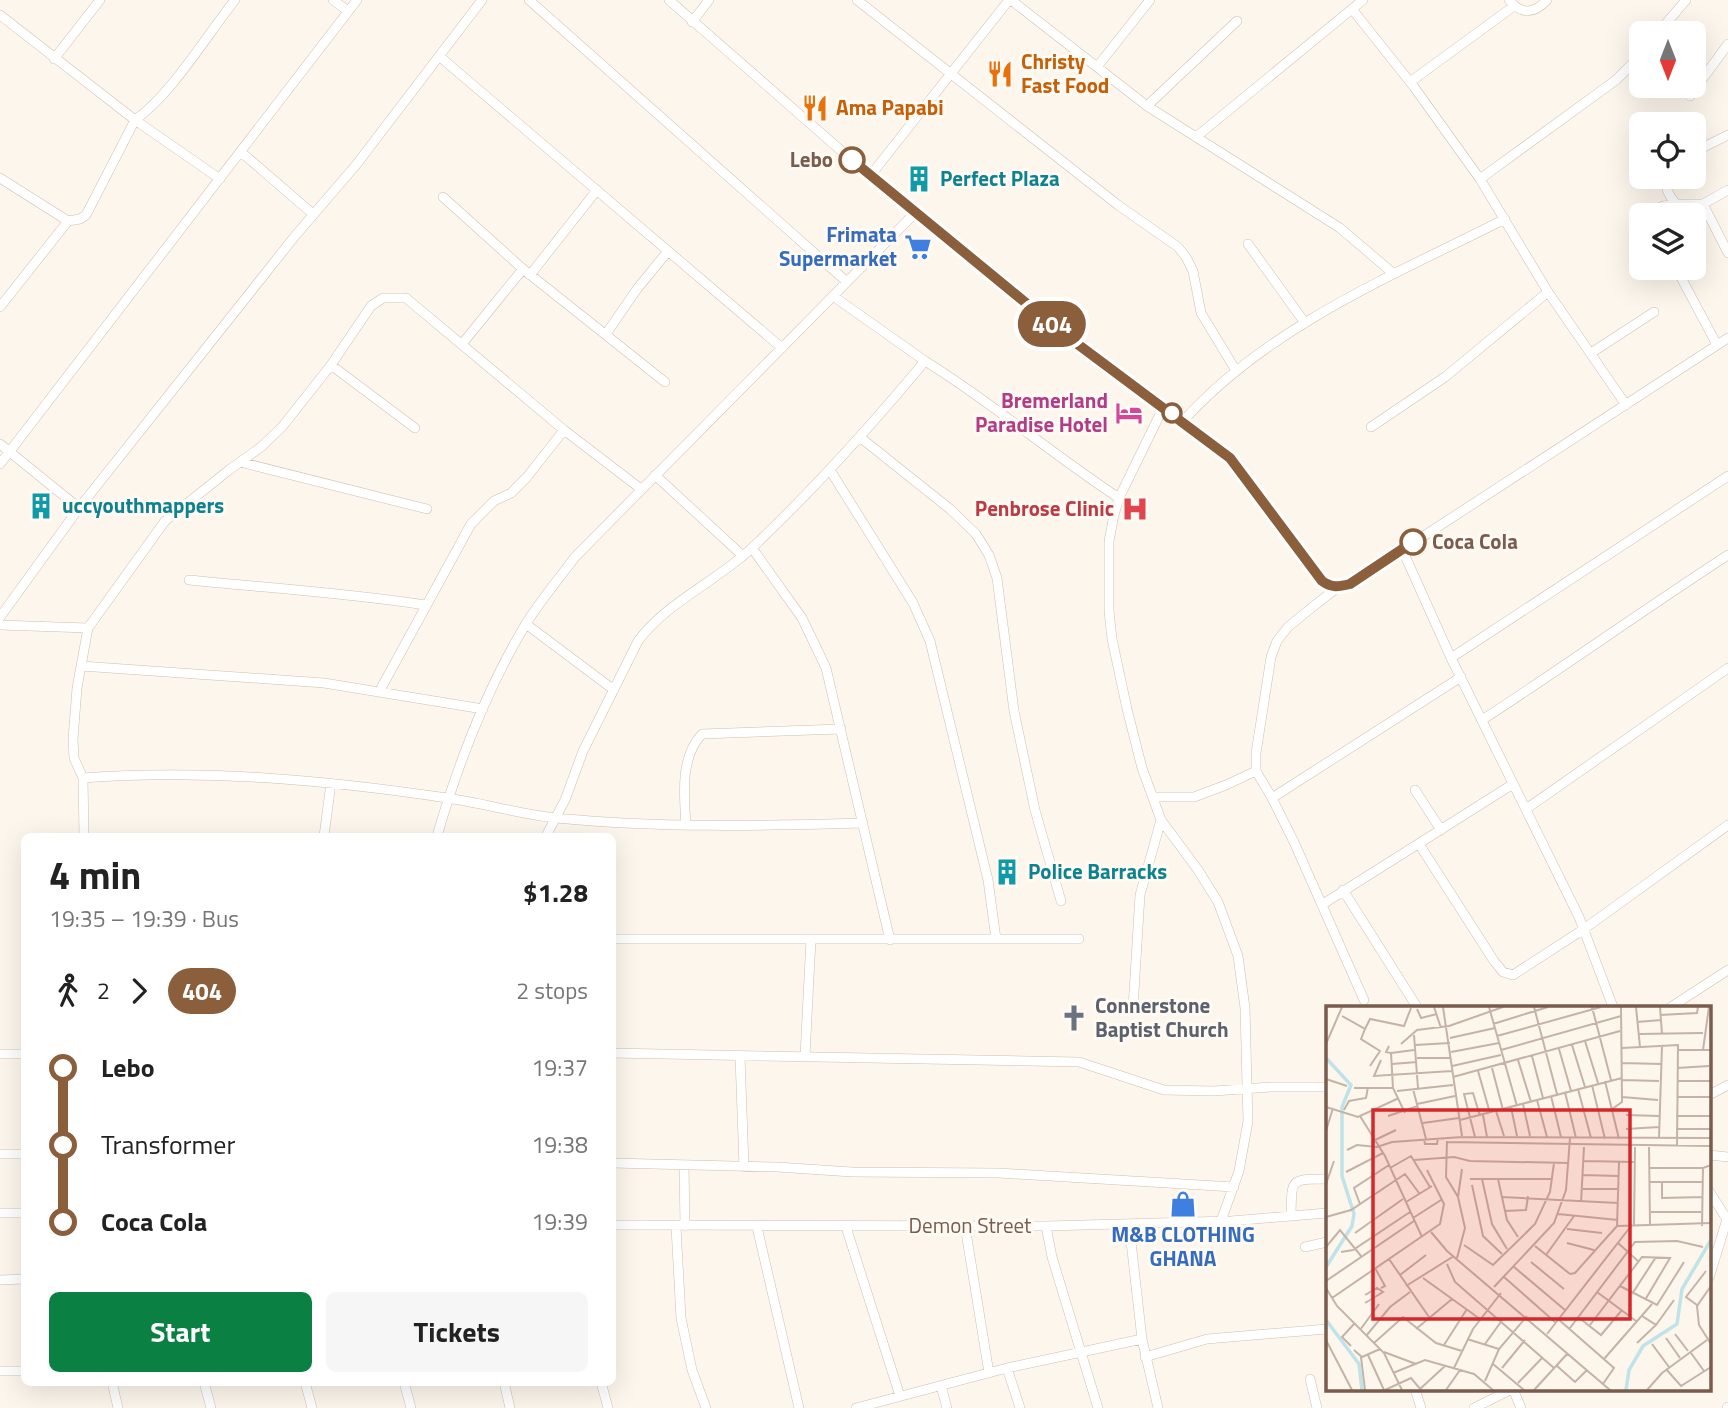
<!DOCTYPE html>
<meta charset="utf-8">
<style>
:root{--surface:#fff;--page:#f6f6f6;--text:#222;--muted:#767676;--accent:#0b8043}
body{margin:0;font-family:"Titillium Web",sans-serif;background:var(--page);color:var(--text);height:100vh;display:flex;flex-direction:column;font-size:26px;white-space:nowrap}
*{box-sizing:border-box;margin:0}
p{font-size:23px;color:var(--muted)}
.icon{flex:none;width:38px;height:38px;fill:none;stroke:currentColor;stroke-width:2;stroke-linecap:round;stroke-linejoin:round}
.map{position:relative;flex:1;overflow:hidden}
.details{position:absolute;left:21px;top:833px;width:595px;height:553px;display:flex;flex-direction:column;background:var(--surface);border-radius:10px;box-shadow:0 7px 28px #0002}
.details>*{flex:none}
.badge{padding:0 14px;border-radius:23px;font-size:24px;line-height:46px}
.needle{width:46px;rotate:180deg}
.controls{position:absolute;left:1629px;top:21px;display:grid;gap:14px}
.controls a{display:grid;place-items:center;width:77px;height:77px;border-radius:10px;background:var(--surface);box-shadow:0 7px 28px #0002;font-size:35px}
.map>.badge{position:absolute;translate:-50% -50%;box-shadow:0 0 0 4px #fff}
.legs{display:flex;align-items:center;gap:10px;height:77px;padding:0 28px;font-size:23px}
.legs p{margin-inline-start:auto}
.head{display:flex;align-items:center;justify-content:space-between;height:119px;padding:0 28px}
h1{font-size:38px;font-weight:700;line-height:52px}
.primary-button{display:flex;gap:14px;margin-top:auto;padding:14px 28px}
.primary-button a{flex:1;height:80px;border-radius:10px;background:var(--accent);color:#fff;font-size:28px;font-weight:700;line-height:80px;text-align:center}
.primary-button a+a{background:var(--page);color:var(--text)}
ul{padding:0 28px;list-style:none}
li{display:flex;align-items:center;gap:24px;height:77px;font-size:26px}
li i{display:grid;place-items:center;width:10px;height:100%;margin:0 9px;background:currentColor}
li i::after{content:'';width:18px;height:18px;margin:-9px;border:5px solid;border-radius:50%;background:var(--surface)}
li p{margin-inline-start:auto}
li:first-child i{background:linear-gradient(#0000 50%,currentColor 0)}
li:last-child i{background:linear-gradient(currentColor 50%,#0000 0)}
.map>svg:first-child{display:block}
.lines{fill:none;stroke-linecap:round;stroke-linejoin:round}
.minor-casing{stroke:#d1beb0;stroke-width:10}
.minor{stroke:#fff;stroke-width:9}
.line-1-casing{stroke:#fff;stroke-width:16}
.line-1{stroke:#8b5e3c;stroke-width:10}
.stop-1-dot{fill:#fff;stroke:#8b5e3c;stroke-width:3.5}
.labels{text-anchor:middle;stroke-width:6;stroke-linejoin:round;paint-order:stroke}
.food-label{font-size:21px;font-weight:bold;fill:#c56008;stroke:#fffaf3;text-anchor:start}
.stop-label{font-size:21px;font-weight:bold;fill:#7a5c4d;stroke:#fffaf3;text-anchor:end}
.culture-label{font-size:21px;font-weight:bold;fill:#0d838f;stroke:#fffaf3;text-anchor:start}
.shop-label{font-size:21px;font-weight:bold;fill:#366cbe;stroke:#fffaf3;text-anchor:end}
.hotel-label{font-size:21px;font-weight:bold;fill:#b23c85;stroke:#fffaf3;text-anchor:end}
.health-label{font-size:21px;font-weight:bold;fill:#be3a42;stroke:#fffaf3;text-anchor:end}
.worship-label{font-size:21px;font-weight:bold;fill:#5b616d;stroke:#fffaf3;text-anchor:start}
.street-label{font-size:21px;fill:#7a5c4d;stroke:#fffaf3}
.inset-river{fill:none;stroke:#bfe3e8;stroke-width:3.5}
.inset-road{fill:none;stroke:#c5b3a7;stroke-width:2}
.view{fill:#d62828;fill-opacity:0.15;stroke:#d62828;stroke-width:3.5}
.inset-edge{fill:none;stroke:#7a5c4d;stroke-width:3.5}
</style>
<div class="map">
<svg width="1728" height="1408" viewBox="0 0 1728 1408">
<rect width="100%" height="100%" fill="#fdf6ec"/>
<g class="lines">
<!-- minor casing -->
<g class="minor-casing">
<path id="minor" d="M333 0 348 11
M529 0 847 282
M669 0 870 176 961 252 1060 331 1230 458 1322 581 1329 586 1338 587
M857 0 1118 205 1178 247 1186 257 1193 271 1201 313 1235 369
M1011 0 1147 106 1340 228 1394 274
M1509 0C1521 15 1534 14 1547 0
M1352 9 1414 87 1480 179 1548 292 1626 405
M0 15 135 120 220 179
M692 22 709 0
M1658 33 1686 0
M439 56 782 348
M54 59 100 0
M1097 67 1150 0
M1410 82 1514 6
M1690 96 1728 44
M1147 106 1237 21
M1196 137 1363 0
M241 152 313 214
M1694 152 1728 135
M870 176 1009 0
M1665 177C1664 188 1669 196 1676 204H1703L1728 190
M0 178 68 221
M1480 179 1616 80 1642 54
M443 197 523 269 665 382
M1703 204 1728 253
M1653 215V211L1663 206 1676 204
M1248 244 1305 323
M1676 268 1717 345
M530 275 597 190
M833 296 925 361
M0 307 68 221 80 219 86 215 135 120C171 95 207 35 235 0
M606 334 637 289 668 251
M462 344 523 269
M1591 353 1654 312
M331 365 415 428
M1164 406 1119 498 1114 515 1109 541V611L1112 639 1127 709 1142 768 1161 820 1198 870 1218 902 1238 956 1245 1008 1248 1121 1239 1171 1221 1221
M1183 421C1269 326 1392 276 1505 219
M1371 427 1445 377 1548 292
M861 438 950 509 976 534 989 555 997 578 1014 711 1035 810 1061 901
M0 444 79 508
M240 462 427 509
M0 464 357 0
M830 470 913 603 930 641 988 880 996 939
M655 475 743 556
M752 548 802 618 826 668 890 940
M1402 549 1451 658 1579 917 1613 1007
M189 580C268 588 347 593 425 605
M0 617 79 508 295 236 356 165 482 0
M526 624 614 690
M0 625 88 628
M1451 658 1728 476
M81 666 324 683 483 709
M379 692 471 524 494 501 511 493 527 477 564 430
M1482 720C1565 666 1645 609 1728 555
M83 778C205 769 326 780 447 798 483 803 519 814 556 818 658 828 760 826 863 823
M1415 790 1441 830
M1153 797H1194L1226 785 1256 771
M1272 798 1461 677
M1526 809 1728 668
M686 825C684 795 680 757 702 734L841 729
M84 836 83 778 74 758 73 739 77 688 88 628 165 521 229 470 261 447 282 427 331 365 371 306 383 298H406L564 430 641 489
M324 836 331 783
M437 836C458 764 486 691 524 627 539 602 558 580 575 557L915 213
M546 836 565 800 583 751 638 641C668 601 718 581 754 546 815 488 871 426 925 361 993 403 1053 455 1119 498
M1419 844 1494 961 1503 972 1513 975 1584 929 1728 825
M1343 890 1417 1007
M1323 904 1513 784
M612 939H1079
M1364 1000 1294 842 1272 798 1256 771V753L1271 657 1277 641 1288 627 1305 613 1338 587 1350 584 1728 338
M1671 1007 1728 970
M1133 1008 1140 895 1161 820
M612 1053 1079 1062 1164 1090 1214 1091 1271 1087H1327
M0 1054H24
M740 1056 744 1167
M805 1056 811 939
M1709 1095 1728 1085
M0 1154H24
M1709 1155 1728 1157
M612 1163 777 1167 852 1172 998 1173 1234 1187
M684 1165 685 1226
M1709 1191 1728 1221
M0 1213H24
M1291 1216C1292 1179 1289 1179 1327 1179
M1129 1224 1142 1339 1158 1408
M612 1225 1046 1226 1231 1221 1327 1213
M965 1226 989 1373
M1046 1226 1052 1257 1098 1408
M676 1227 681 1318 692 1370 706 1408
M757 1227 799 1408
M846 1227 900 1396
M1305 1247 1327 1242
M1709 1278 1727 1219
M0 1280 24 1279
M1145 1357 1207 1339 1327 1329
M1007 1368 1020 1408
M0 1371H24
M1310 1379 1317 1408
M112 1382 118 1408
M204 1382 211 1408
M305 1382 312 1408
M404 1382 411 1408
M504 1382 510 1408
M601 1382 608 1408
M941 1386 947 1408
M1415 1389 1421 1408
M1513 1389 1521 1408
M856 1408 1007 1368 1142 1339
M1474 1408 1512 1389
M1727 1408 1728 1407"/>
</g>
<!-- minor -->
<use href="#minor" class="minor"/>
</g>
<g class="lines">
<!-- line-1 casing -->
<g class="line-1-casing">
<path id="line-1" d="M852 160 1060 331 1230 458 1322 581C1332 588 1338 587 1350 584L1413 542"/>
</g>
<!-- line-1 -->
<use href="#line-1" class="line-1"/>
</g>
<!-- icons -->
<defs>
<g id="restaurant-bare" transform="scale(2.1)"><path d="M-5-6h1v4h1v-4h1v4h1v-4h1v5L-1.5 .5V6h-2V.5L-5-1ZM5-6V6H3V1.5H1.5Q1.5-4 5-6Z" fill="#e8710a" stroke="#fffaf3" stroke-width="2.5" paint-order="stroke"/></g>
<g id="building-bare" transform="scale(2.1)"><path d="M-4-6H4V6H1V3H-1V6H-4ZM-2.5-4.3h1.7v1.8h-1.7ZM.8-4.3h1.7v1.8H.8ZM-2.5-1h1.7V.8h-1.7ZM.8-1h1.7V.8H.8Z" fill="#0f9aa8" stroke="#fffaf3" stroke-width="2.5" paint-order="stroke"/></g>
<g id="supermarket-bare" transform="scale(2.1)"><path d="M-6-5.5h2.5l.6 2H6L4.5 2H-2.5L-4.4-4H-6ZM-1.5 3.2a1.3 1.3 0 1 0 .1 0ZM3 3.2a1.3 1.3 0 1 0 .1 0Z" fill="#3f7fe0" stroke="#fffaf3" stroke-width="2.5" paint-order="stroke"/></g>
<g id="hotel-bare" transform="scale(2.1)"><path d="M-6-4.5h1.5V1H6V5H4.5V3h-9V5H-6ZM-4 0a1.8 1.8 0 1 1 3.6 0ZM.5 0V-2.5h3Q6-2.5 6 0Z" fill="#d1479c" stroke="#fffaf3" stroke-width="2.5" paint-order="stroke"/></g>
<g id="hospital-bare" transform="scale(2.1)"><path d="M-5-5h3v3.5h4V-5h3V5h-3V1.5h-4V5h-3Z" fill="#e0444e" stroke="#fffaf3" stroke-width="2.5" paint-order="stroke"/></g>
<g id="church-bare" transform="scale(2.1)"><path d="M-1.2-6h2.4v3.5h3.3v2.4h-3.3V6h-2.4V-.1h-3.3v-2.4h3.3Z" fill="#6b7280" stroke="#fffaf3" stroke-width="2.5" paint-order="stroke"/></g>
<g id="shop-bare" transform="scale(2.1)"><path d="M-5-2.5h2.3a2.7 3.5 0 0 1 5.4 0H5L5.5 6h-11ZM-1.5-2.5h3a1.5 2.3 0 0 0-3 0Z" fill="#3f7fe0" stroke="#fffaf3" stroke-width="2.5" paint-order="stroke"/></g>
</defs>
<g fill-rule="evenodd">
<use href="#restaurant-bare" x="1000" y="74"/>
<use href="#restaurant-bare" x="815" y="108"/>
<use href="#building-bare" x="919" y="179"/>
<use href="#supermarket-bare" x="918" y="247"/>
<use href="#hotel-bare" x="1129" y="413"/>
<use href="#building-bare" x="41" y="506"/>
<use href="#hospital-bare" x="1135" y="509"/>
<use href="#building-bare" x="1007" y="872"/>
<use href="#church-bare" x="1074" y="1018"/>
<use href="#shop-bare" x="1183" y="1204"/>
</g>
<!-- markers -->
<g class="stop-1-dot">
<circle cx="852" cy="160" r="12"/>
<circle cx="1172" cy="413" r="9"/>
<circle cx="1413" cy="542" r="12"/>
</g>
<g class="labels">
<!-- food labels -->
<g class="food-label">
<text x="1021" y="69">Christy<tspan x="1021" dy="24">Fast Food</tspan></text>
<text x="836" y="115">Ama Papabi</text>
</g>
<!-- stop labels -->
<g class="stop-label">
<text x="833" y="167">Lebo</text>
<text x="1432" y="549" text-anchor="start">Coca Cola</text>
</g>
<!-- culture labels -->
<g class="culture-label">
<text x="940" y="186">Perfect Plaza</text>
<text x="62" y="513">uccyouthmappers</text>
<text x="1028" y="879">Police Barracks</text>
</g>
<!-- shop labels -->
<g class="shop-label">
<text x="897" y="242">Frimata<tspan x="897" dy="24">Supermarket</tspan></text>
<text x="1183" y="1242" text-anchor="middle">M&amp;B CLOTHING<tspan x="1183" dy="24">GHANA</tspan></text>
</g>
<!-- hotel labels -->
<g class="hotel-label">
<text x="1108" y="408">Bremerland<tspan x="1108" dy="24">Paradise Hotel</tspan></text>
</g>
<!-- health labels -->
<g class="health-label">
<text x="1114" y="516">Penbrose Clinic</text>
</g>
<!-- worship labels -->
<g class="worship-label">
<text x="1095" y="1013">Connerstone<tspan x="1095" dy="24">Baptist Church</tspan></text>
</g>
<!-- street labels -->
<g class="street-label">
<text x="970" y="1233">Demon Street</text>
</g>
</g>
<!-- overview -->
<g transform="translate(1326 1006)">
<rect width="385" height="385" fill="#fdf6ec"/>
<path class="inset-river" d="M0 52 25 79 16 101V170L28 208 26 220 0 261M0 314 33 358 36 384M300 384 303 364 317 340 351 318 356 283 385 234"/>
<path class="inset-road" d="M108 1 115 22M117 1 136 130M163 1 191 100M208 1 231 88M266 1 285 74M310 1 314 41M334 1 336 28M91 3 95 12 111 8M334 9 371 7 372 1M16 10 39 23 35 33 54 45 44 60M311 16 335 14M167 18 222 1M39 23 44 13 78 20 85 2M313 28 377 27M88 29 92 82M171 30 275 1M124 32 169 22M259 35 272 77M0 38 16 1M75 38 91 24 123 20 177 1M89 39 124 37M246 39 259 81M63 40 60 46 65 47 67 82M296 42 352 39 351 141M233 43 245 85M175 44 295 10M352 44H385M377 44 383 1M125 46 173 37M65 47 88 44M206 50 217 92M91 52H125M55 54 48 70 126 65M192 54 205 96M296 57 335 58M66 58 91 56M126 60 175 49M166 62 177 104M351 62 383 60M152 65 164 107M127 71 294 25M0 73 21 80M296 74 333 75M279 75 293 133M351 75H385M266 79 279 133M28 82H67L79 107M87 83 100 133M252 83 265 132M71 85 127 79M239 86 250 132M225 90 235 131M296 91 332 94M351 91H385M211 94 221 131M91 98 129 90M197 98 204 130M0 101 32 111 73 92M185 101 191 130M286 103 296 96 295 1M18 104 23 95 40 92 42 81M170 105 178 130M157 109 161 131M300 109 333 110M34 110 59 150 96 231M62 110 92 100M350 110H385M134 114 296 72M97 117 133 112M300 123 333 121M350 123H385M0 125 7 102M149 131 138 88 147 87 154 110M333 132 336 40M98 133 99 138H111L112 132M49 134 70 124M121 135 120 171 132 191 139 222 131 252M121 136 385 140M323 141 324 220M21 144 31 139 51 141 66 136 136 131 385 132M88 154 128 151 144 155 243 157M258 155 308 156M64 162 85 150 104 181M323 162H377M20 166 57 147M257 169 292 170M144 173H226M156 173 166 218 181 243M172 173 181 214 192 231M323 176H376M336 176V192L377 191M0 178 8 155M146 179 157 230 176 248M257 183H291M132 191 136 163M176 191 292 197M80 196 106 180M255 197 258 141M34 198 28 182 63 159M179 205 200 204 202 190M325 206H375M232 208 292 214M0 211 25 204 79 168 93 187M87 212 115 194M291 220 385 217M308 220 309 141M376 220 377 162 385 159M241 223 276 227M105 226 121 245 284 384M29 227 77 193M241 237 268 244M292 237 313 256M138 239 167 259 209 218 224 186 228 157M209 240 244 268 249 267 291 220 293 156M0 241 14 224 35 250M15 246 27 244 84 206M220 249 248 210M63 253 103 311M205 256 238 283M121 258 129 276 228 362M188 261 239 304M49 262 59 280 55 282M74 269 100 249M178 271 229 316M97 272 154 313M0 275 88 215M80 280 128 250M294 280 331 299 358 256M385 280 371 300 373 319 385 338M168 281 228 217 240 184 244 132M0 282 11 300 58 347 76 384M271 286 310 315M306 288 330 251M39 289 51 282 57 286 39 297M6 292 114 218 118 198 101 164M371 299 360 291 380 265M252 311 275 329 296 304M232 313 288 362 277 378M264 319 316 251 344 252 319 294M330 319 348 294M244 322 309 236 351 235 377 241M90 323 126 293M34 324 53 298M221 328 305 220M349 328 362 345M40 330 64 301 84 286M340 332 354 352M141 333 173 343M0 334 26 384M48 337 77 311 110 337 136 345M311 337 330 319 316 310M159 338 177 313M326 338 343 361M118 339 141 303M25 340 16 331 28 318M28 344 36 351 54 343M58 346 90 358M365 347 378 365M42 349 58 384M35 351 39 384M278 353 326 298M167 358 198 384M231 360 249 376 261 364M128 362 147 323 175 287M176 362 199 334M340 363 355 380 385 361M67 367 99 354 148 368 167 384M159 375 173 343 201 310M192 377 217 351M94 383 119 360M59 384 85 372 95 384M120 384 134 364M208 384 242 347M321 384 336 367 381 334"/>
<path class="view" d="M47 104H304V313H47Z"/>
<rect width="385" height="385" class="inset-edge"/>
</g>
</svg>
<div class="controls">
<a><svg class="needle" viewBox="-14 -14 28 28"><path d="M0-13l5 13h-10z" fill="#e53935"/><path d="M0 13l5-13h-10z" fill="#767676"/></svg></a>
<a><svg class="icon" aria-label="locate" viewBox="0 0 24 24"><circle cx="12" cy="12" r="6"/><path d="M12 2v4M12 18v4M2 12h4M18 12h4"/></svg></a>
<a><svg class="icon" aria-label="layers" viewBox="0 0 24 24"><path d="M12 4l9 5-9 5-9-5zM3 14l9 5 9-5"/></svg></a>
</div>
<b class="badge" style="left:1052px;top:324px;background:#8b5e3c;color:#fff">404</b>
<section class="details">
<div class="head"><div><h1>4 min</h1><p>19:35 – 19:39 · Bus</p></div><b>$1.28</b></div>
<div class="legs"><svg class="icon" aria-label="walk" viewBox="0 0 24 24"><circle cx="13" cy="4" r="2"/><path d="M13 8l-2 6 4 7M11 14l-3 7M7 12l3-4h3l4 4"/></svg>2<svg class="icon" aria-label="forward" viewBox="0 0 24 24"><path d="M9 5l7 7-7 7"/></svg><b class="badge" style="background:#8b5e3c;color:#fff">404</b><p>2 stops</p></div>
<ul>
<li><i style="color:#8b5e3c"></i><b>Lebo</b><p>19:37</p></li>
<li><i style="color:#8b5e3c"></i><span>Transformer</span><p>19:38</p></li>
<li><i style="color:#8b5e3c"></i><b>Coca Cola</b><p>19:39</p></li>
</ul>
<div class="primary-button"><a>Start</a><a>Tickets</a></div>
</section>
</div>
